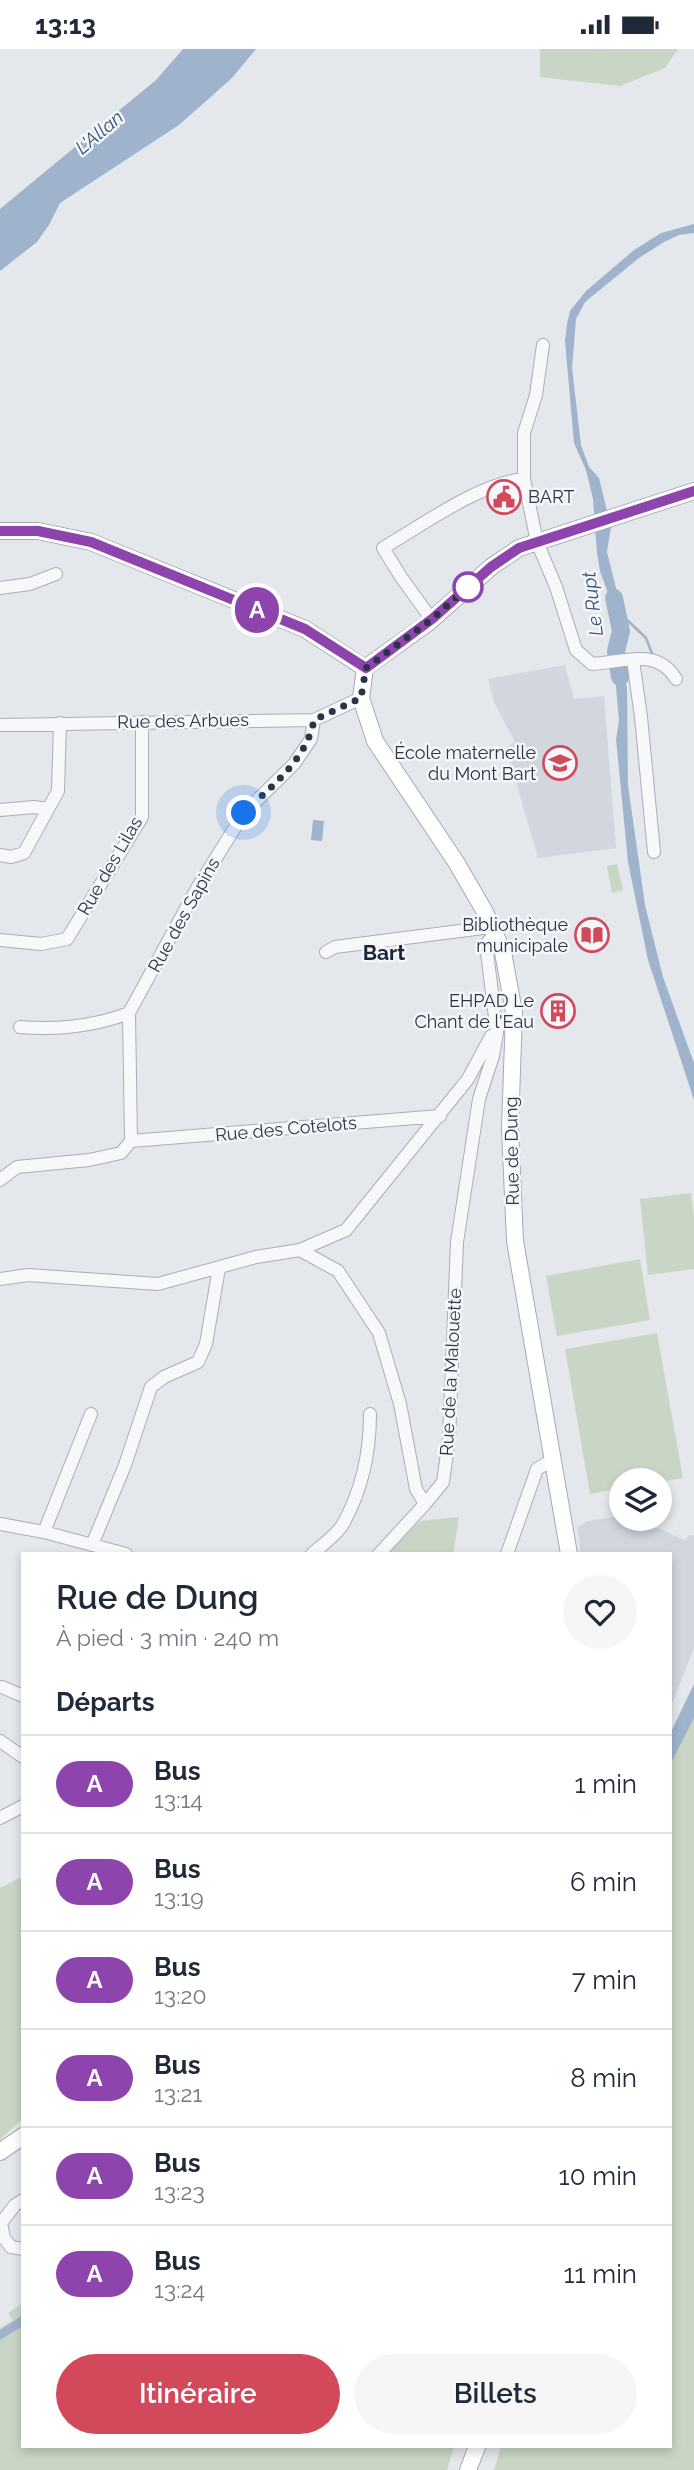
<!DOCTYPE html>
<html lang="fr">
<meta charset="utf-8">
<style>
:root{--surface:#fff;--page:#f6f6f7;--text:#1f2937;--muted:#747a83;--line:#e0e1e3;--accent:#d1495b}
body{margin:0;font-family:Raleway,sans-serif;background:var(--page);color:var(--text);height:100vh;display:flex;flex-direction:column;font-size:26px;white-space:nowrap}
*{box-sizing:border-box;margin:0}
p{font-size:23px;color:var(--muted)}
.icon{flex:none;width:38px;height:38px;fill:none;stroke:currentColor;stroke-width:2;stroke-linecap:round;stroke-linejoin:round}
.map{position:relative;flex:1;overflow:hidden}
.panel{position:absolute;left:21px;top:1503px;width:651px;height:896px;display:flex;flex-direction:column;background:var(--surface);border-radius:0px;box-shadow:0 4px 10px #0003}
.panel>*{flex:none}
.badge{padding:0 14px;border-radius:23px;font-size:24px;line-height:46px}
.fabs{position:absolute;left:609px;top:1419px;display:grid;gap:14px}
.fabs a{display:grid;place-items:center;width:63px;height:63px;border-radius:50%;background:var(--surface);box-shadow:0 4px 10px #0003;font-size:35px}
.you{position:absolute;width:35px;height:35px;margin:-18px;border:5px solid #fff;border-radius:50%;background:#1a73e8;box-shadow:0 0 0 10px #1a73e833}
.map>.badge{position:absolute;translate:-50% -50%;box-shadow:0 0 0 4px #fff}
h2{padding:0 35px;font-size:26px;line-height:63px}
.round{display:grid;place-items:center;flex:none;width:74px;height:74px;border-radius:37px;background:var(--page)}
.summary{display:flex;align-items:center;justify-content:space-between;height:119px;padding:0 35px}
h1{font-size:33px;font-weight:600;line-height:52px}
.cta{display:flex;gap:14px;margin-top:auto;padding:14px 35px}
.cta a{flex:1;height:80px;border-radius:42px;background:var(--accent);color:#fff;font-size:28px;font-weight:600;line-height:80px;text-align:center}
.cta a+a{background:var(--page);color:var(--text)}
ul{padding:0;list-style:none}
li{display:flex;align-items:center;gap:21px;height:98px;padding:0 35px;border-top:2px solid var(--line)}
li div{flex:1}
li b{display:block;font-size:26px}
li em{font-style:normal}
li .badge{min-width:77px;font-weight:700;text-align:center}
.status{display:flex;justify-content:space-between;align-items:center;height:49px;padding:0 35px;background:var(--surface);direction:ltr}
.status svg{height:19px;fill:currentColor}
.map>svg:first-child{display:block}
.built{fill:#d2d6de}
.green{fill:#c9d6c5}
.water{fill:#9fb4cc}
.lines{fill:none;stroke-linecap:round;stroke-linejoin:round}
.stream{stroke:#9fb4cc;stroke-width:2.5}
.river{stroke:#9fb4cc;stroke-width:18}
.minor-casing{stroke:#a9aeb7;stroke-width:14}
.major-casing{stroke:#a3abb8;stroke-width:18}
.minor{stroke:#f7f8fa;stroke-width:12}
.major{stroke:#fff;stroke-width:16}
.line-casing{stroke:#fff;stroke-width:16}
.line{stroke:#8e44ad;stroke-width:10}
.walk{stroke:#2b3445;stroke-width:7;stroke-dasharray:0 12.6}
.stop-dot{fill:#fff;stroke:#8e44ad;stroke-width:3.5}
.labels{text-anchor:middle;stroke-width:5;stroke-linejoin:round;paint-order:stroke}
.poi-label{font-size:18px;fill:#2b3445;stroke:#f4f6f9;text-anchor:end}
.street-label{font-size:18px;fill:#2b3445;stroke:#f4f6f9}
.water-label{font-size:19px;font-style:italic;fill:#34527a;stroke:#f4f6f9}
.quarter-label{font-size:21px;font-weight:bold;fill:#1d2536;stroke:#f4f6f9}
</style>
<div class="status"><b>13:13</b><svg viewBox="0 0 49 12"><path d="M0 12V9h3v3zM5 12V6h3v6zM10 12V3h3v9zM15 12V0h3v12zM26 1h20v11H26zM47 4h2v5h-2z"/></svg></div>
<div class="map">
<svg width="694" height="2421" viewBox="0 0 694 2421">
<rect width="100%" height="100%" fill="#e4e7ec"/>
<!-- built -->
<path class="built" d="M565 616 574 650 604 647 616 799 538 809 506 698 515 693 494 653 488 630Z
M621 1467V1470H638L686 1492 688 1487 694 1486V1599L671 1657 670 1505H581L577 1478 588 1472Z"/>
<!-- green -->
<path class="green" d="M540 0H678L665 19 620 37 540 28Z
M617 815 623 841 612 844 607 817Z
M691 1144 694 1168V1220L648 1226 640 1150Z
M640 1210 650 1271 557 1287 546 1227Z
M657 1284 683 1429 660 1433 621 1432V1439L590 1445 565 1300Z
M459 1468 453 1505H387L420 1472Z
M694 1657V2421H494L501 2398H670V1703Z
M23 1827V2069L0 2091V1839Z
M23 2254V2398H454L447 2421H0V2279L13 2271 8 2264Z"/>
<!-- water -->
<path class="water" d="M183 0H256L232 29 179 76 60 154 49 176 37 193 0 222V160L156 31Z
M694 175V184L679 186 664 193 639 209 585 253 576 270 572 319 581 396 589 418 599 429 611 478 607 503 624 571 615 574 613 558 600 522 597 504 593 450 586 421 574 394 565 292 567 275 570 262 586 242 634 201 661 184Z
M614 616 622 618 627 639 628 736 645 856 663 928 694 1014V1051L648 911 628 813 616 690 619 672Z
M313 771 324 772 322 792 311 791Z
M694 1635V1669L670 1716V1685Z
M23 2266V2277L0 2291V2281Z"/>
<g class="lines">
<!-- stream -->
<path class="stream" d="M622 566 646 589 653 607"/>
<!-- river -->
<path class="river" d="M614 549 621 582 616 602 620 628"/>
<!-- minor casing -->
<g class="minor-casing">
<path id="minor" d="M543 296 536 346 524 384V430L537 493 556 538 576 601 592 615C623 613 657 598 676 630
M0 539 30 535 56 525
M432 571 401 528 383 499C424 475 478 435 524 430
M633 611 641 668 654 803
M0 676 314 671 361 649
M0 761 34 758 48 760
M0 806 11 808 24 804 58 742 60 674
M0 891 41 895 67 890 142 768V673
M326 903 335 898 491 878
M129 964 131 1092
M20 978C56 981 95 977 129 964L196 841 244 764 294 715 311 690 314 671
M131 1092 440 1067
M0 1131 17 1118 89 1111 121 1104 131 1092
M300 1201 346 1181 468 1030 491 987 497 984
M0 1230 28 1226 158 1235 256 1208 300 1201 338 1222 379 1284 400 1355 416 1440 425 1455 443 1433 449 1389 457 1193 479 1050 493 1007 497 984 486 895 494 886
M0 1475 44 1483 126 1505
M44 1483 91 1365
M92 1496 125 1416 151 1338 164 1328 198 1313 206 1295 219 1219
M312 1505C322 1496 337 1486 343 1475 362 1441 370 1402 370 1365
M379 1505 425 1455
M507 1505 537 1420 552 1411
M2 1638 23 1647
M0 1692 23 1708
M0 1769 23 1757
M23 2151 15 2156 1 2174 4 2189 11 2198 23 2200"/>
</g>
<!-- major casing -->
<g class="major-casing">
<path id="major" d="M0 482H38L91 493 305 580 365 619 428 574 491 518 519 499 694 442
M365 619 361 649 375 692 456 813 485 863 503 903 514 963 510 1080 515 1192 569 1505
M0 2103 23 2087
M468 2421 477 2398"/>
</g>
<!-- minor -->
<use href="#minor" class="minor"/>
<!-- major -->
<use href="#major" class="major"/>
</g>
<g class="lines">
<!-- line casing -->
<g class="line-casing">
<path id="line" d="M0 482H38L91 493 305 580 366 619 432 570 491 518 519 499 694 442"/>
</g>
<!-- line -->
<use href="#line" class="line"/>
<!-- walk -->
<path class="walk" d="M244 764C272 736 306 712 314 671L361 649 366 619 432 570 468 538"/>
</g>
<!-- icons -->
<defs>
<g id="civic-ring" transform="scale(1.75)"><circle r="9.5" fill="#f4f6f9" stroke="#d1495b" stroke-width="1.5"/><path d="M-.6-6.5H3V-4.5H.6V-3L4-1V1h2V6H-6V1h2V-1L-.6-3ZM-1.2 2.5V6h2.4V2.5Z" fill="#d1495b"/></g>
<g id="school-ring" transform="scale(1.75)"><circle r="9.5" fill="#f4f6f9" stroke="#d1495b" stroke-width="1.5"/><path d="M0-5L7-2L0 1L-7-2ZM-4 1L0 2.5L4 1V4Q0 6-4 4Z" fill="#d1495b"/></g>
<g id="library-ring" transform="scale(1.75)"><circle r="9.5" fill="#f4f6f9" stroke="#d1495b" stroke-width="1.5"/><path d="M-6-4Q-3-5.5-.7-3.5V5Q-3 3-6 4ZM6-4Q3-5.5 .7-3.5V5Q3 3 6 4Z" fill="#d1495b"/></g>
<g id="building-ring" transform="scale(1.75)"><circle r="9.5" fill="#f4f6f9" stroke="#d1495b" stroke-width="1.5"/><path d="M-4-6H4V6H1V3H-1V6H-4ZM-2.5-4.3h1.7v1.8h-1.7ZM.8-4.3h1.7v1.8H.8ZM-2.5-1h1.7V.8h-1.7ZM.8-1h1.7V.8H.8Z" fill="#d1495b"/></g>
</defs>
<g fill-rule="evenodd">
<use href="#civic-ring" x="504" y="448"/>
<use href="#school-ring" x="560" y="714"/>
<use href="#library-ring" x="592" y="886"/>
<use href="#building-ring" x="558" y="962"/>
</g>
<!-- markers -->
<circle class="stop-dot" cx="468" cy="538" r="14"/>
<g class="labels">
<!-- poi labels -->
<g class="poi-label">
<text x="528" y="454" text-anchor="start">BART</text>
<text x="536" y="710">École maternelle<tspan x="536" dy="21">du Mont Bart</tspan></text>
<text x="568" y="882">Bibliothèque<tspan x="568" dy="21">municipale</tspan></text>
<text x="534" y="958">EHPAD Le<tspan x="534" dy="21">Chant de l'Eau</tspan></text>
</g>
<!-- street labels -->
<g class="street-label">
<text transform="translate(183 672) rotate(-1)" y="6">Rue des Arbues</text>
<text transform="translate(110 817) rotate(-60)" y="6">Rue des Lilas</text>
<text transform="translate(184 866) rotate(-61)" y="6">Rue des Sapins</text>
<text transform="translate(286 1080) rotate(-5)" y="6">Rue des Cotelots</text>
<text transform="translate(512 1102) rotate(-91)" y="6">Rue de Dung</text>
<text transform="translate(451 1323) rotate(-87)" y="6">Rue de la Malouette</text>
</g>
<!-- water labels -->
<g class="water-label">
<text transform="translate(99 83) rotate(-40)" y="7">L'Allan</text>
<text transform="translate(592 555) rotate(-97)" y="7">Le Rupt</text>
</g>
<!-- quarter labels -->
<g class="quarter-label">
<text x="384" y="911">Bart</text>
</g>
</g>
</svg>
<div class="fabs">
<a><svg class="icon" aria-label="layers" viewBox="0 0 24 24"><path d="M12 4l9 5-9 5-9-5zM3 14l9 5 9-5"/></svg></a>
</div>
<div class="you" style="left:244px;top:764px"></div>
<b class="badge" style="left:257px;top:561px;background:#8e44ad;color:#fff">A</b>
<section class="panel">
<div class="summary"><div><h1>Rue de Dung</h1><p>À pied · 3 min · 240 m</p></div><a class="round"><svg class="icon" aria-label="heart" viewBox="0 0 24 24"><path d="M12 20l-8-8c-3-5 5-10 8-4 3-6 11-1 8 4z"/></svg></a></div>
<h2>Départs</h2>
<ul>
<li><span class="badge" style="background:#8e44ad;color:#fff">A</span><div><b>Bus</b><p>13:14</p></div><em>1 min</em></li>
<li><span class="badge" style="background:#8e44ad;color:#fff">A</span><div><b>Bus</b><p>13:19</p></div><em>6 min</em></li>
<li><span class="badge" style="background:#8e44ad;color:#fff">A</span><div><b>Bus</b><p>13:20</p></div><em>7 min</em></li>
<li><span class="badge" style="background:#8e44ad;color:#fff">A</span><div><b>Bus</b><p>13:21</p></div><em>8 min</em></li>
<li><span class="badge" style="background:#8e44ad;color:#fff">A</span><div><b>Bus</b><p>13:23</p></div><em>10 min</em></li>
<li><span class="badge" style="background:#8e44ad;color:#fff">A</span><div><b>Bus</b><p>13:24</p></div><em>11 min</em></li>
</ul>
<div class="cta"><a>Itinéraire</a><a>Billets</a></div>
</section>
</div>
